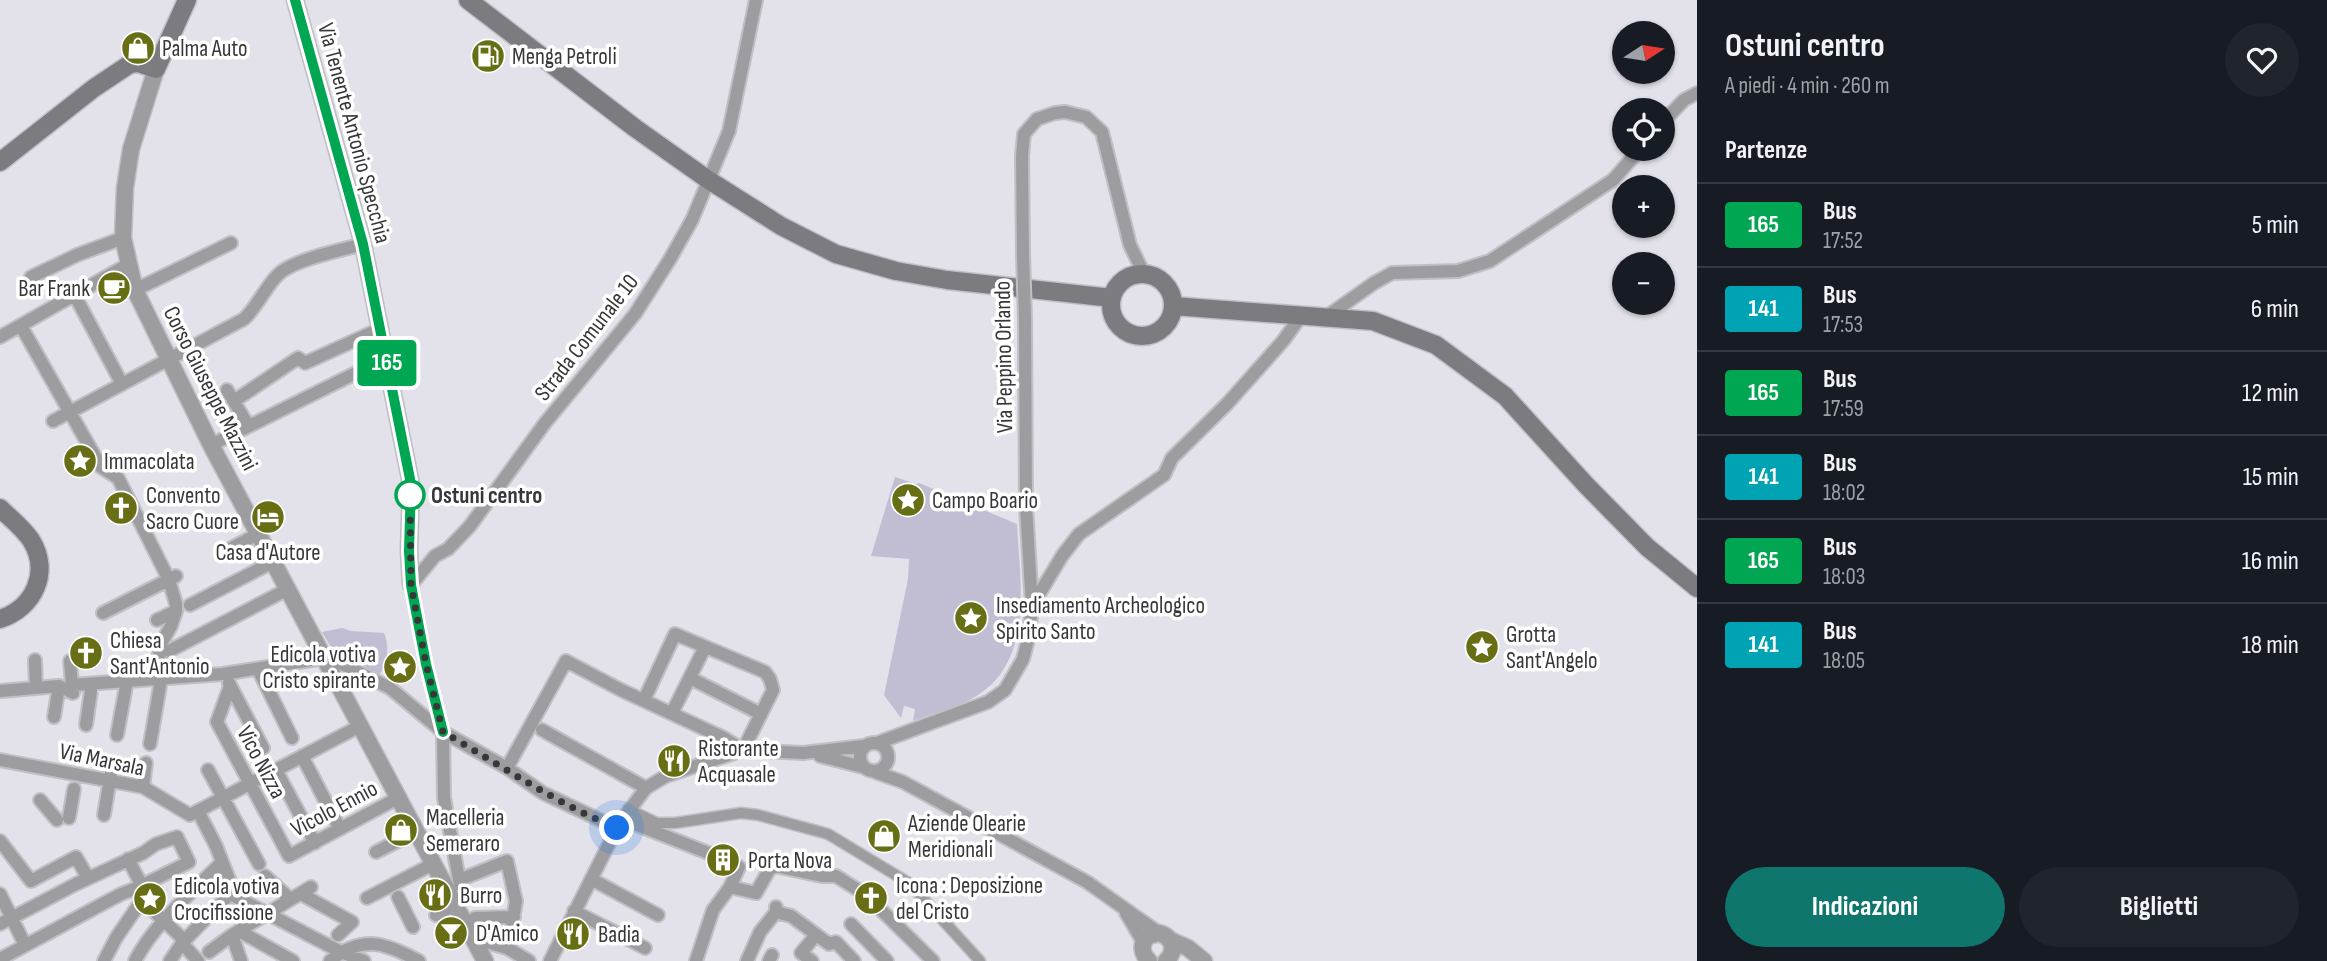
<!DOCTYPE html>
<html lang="it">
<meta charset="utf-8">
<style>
:root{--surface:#171b24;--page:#20242c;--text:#f1f3f6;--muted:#9ea1a6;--line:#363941;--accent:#0f766e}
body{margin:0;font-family:"Sofia Sans Condensed",sans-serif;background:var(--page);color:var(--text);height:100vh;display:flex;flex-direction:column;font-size:26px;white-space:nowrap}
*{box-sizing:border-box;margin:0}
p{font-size:23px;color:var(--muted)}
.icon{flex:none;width:38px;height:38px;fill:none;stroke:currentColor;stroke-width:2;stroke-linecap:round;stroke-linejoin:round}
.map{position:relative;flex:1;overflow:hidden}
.panel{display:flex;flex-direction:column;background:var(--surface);width:630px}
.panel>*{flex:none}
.badge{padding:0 14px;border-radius:5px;font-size:24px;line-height:46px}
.needle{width:46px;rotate:78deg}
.tools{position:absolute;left:1612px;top:21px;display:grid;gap:14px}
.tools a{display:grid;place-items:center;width:63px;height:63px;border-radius:50%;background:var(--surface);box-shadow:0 2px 5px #0004;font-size:35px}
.you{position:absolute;width:35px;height:35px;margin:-18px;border:5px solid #fff;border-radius:50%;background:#1a73e8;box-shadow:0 0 0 10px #1a73e833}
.map>.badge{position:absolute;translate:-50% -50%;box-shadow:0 0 0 4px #fff}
h2{padding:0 28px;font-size:26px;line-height:63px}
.round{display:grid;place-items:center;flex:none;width:74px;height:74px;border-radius:37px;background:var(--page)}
.summary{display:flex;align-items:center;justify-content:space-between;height:119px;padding:0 28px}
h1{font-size:33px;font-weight:700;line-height:52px}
.primary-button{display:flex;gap:14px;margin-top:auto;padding:14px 28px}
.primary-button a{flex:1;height:80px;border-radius:42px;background:var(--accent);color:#fff;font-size:28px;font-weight:700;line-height:80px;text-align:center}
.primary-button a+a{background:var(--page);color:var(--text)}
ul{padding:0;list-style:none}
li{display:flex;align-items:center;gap:21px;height:84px;padding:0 28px;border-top:2px solid var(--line)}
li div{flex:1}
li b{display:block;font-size:26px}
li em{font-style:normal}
li .badge{min-width:77px;font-weight:700;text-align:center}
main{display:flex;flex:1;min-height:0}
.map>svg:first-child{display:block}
.green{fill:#c1bed3}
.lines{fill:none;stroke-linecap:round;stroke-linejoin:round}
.pedestrian-casing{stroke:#c1bfc6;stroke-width:13}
.minor-casing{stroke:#c1bfc6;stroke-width:16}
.tertiary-casing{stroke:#c1bfc6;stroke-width:19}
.secondary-casing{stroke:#c1bfc6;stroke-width:21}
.pedestrian{stroke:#9d9da0;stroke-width:10}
.minor{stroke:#9d9da0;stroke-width:12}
.tertiary{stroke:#9d9da0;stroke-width:16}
.secondary{stroke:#7c7b80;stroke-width:18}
.minor-bridge-casing{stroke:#c1bfc6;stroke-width:16;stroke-linecap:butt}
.minor-bridge{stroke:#9d9da0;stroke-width:12}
.line-casing{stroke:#fff;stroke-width:16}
.line{stroke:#00a651;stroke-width:10}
.walk{stroke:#373639;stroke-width:7;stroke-dasharray:0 12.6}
.stop-dot{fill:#fff;stroke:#00a651;stroke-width:3.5}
.labels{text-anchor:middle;stroke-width:7;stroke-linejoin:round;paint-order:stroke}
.poi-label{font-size:23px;fill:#373639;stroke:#fff;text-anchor:start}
.street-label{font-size:23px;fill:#373639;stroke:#fff}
.stop-label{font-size:23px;font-weight:bold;fill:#373639;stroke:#fff;text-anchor:start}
</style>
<main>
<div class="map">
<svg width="1697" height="961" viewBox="0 0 1697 961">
<rect width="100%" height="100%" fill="#e3e1e9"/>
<!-- green -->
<path class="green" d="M895 477 916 484 919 483 1017 524C1020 581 1034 659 978 695 959 707 934 713 913 721L915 709 904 706 901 718 884 695 908 579 909 559 871 556Z
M342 628 351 631 384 633C390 646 387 662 380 674L334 652 322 632Z"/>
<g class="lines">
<!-- pedestrian casing -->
<g class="pedestrian-casing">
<path id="pedestrian" d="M628 809 657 823H675L741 813 758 815 828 834 909 883 980 961"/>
</g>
<!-- minor casing -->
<g class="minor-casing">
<path id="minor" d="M1662 123 1684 100 1697 93
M1023 255 1022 156 1024 134 1037 119 1055 113 1065 112 1086 117 1102 132 1130 245 1144 274
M31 277 77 255 123 238
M135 290 231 243
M74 294 122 384
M1326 317 1374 283 1392 273 1458 271 1490 261 1613 180 1640 149
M21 326 101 467 118 478 169 580 176 604V611L171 626 162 642 159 655 161 680 150 744
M0 337 129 264
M227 390 248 425
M234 401 298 358 305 363 380 329
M53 421 244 319C258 306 268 282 281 272 300 258 339 251 363 244
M211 445 386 358
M224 552 258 534
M190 605 273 562
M1032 606 1062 556 1079 534 1164 475 1172 458 1227 404 1283 341 1301 316
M103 613 176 576
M157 620 176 611
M169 651 288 589
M35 660 36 687
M70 661 72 685
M258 669 292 738
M690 678 761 714
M229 683 263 748
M230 686 217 722 289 856 398 798
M0 691 59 686 73 693 72 685 223 674 324 658 338 662 390 688 443 732 507 768 543 793 617 828
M672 713 705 647
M54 717 59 686
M86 725 92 684
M542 730 646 788
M117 735 127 681
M860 757a14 14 0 1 1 28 0a14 14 0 1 1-28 0Z
M877 743 988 702 1005 690 1023 659 1029 636 1032 606 1026 506 1025 319
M302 756 340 829
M820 756 863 767
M0 760 143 787 190 815 360 726
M507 768 566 661 621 690 724 738 743 750 773 690 770 679 765 672 675 634 644 700
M208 770 259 864
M276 770 315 843
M875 772 903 782 1087 882 1159 933
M143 787 146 763
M40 800 57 820
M198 811 216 846 236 897 341 952 364 961
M104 815 112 767
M69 818 74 789
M622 819 716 856
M0 841 31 881 76 857 88 878
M376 852 416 832
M128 859 142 886
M265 876 290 899
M591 879 658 915
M459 880 507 861 516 901 510 938
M460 885 444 798 443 732 426 664 411 585 435 556 448 549 470 526 545 423 635 314 670 259 692 220 729 131 756 0
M730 887 756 893 769 870 775 866 822 876H836L866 895 933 961
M137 888 142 900 181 937 182 943 198 961
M0 894 25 945
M301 894 352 922 338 935
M398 897 413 927
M367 898 433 864
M776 907V912L791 916 829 944 836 942 854 961
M574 911 645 948
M1126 913 1143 942
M436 915 455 905
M475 918 514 917
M0 924 76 884 143 853 156 844 177 837 189 862 137 888 121 894 0 959
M851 924 887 961
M239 931 293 961
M232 935 241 961
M486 942 507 948 529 961
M209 952 232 935 311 887
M104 961 116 938 142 900
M135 961C155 922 192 893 222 862
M170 961 182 943 233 891
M330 961C362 934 386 943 419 961
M550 961 619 824 646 788 666 776 743 750 803 753 864 746
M696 961 713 910 730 887 739 867 730 862
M747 961 760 932 776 912
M769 961 772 955
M812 961 801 953 816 935"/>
</g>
<!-- tertiary casing -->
<g class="tertiary-casing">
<path id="tertiary" d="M295 0 363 244 411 484 409 551 411 585
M156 69 131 149 125 188 123 238 135 290 211 445 485 961
M1170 940 1188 948 1204 961
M1149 961C1141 953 1140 944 1148 936L1159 933C1173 937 1177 951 1166 961"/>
</g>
<!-- secondary casing -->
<g class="secondary-casing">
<path id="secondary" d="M468 0 635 128 707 179 781 226 836 254 896 271 947 280 1112 298
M0 162 94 88 130 64 138 63 156 69 187 0
M1111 305a31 31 0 1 1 62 0a31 31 0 1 1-62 0Z
M1173 306 1373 321 1436 345 1505 396 1586 485 1647 547 1697 588
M0 508C10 518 23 528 31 540 51 572 34 608 0 619"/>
</g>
<!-- pedestrian -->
<use href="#pedestrian" class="pedestrian"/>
<!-- minor -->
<use href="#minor" class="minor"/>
<!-- tertiary -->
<use href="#tertiary" class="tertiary"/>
<!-- secondary -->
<use href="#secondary" class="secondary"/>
<!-- minor-bridge casing -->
<g class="minor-bridge-casing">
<path id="minor-bridge" d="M1023 255 1025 319"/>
</g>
<!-- minor-bridge -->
<use href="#minor-bridge" class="minor-bridge"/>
</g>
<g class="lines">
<!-- line casing -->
<g class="line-casing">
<path id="line" d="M295 0 363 244 411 484 409 551 411 585 426 664 443 732"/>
</g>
<!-- line -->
<use href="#line" class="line"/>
<!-- walk -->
<path class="walk" d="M410 495 411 585 426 664 443 732C501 765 555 803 617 828"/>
</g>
<!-- icons -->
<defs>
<g id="shop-disc" transform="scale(1.75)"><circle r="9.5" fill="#676e14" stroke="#fff"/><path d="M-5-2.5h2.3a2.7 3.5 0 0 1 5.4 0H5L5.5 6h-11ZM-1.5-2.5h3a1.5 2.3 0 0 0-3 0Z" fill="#fff"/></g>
<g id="fuel-disc" transform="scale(1.75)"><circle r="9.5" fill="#676e14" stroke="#fff"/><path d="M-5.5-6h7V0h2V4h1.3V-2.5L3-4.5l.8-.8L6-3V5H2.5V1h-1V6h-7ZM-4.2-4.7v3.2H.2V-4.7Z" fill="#fff"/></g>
<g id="cafe-disc" transform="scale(1.75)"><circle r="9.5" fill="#676e14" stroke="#fff"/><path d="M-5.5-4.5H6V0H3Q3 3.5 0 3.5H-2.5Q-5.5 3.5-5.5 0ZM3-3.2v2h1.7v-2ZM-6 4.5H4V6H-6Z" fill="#fff"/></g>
<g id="sight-disc" transform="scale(1.75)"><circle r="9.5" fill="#676e14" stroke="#fff"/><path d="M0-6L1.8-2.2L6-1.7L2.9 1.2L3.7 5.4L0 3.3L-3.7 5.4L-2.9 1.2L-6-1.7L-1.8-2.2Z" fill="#fff"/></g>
<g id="church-disc" transform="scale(1.75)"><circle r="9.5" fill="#676e14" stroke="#fff"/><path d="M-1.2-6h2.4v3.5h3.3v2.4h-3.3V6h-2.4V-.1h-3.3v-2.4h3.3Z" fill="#fff"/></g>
<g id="hotel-disc" transform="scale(1.75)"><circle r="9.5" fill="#676e14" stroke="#fff"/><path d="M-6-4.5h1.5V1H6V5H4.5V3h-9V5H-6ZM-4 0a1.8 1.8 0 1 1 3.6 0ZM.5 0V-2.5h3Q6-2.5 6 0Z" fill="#fff"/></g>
<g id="restaurant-disc" transform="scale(1.75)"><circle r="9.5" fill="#676e14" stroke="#fff"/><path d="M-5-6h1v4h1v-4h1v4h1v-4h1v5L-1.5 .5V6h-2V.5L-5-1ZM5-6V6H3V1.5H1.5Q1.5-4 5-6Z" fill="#fff"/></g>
<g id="building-disc" transform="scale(1.75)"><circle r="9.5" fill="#676e14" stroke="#fff"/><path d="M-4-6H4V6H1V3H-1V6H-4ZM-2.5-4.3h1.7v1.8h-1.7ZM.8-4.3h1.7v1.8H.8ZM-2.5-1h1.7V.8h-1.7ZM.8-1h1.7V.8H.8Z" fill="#fff"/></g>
<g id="bar-disc" transform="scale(1.75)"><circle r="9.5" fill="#676e14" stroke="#fff"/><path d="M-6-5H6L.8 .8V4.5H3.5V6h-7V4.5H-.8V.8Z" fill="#fff"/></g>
</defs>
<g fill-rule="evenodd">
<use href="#shop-disc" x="138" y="48"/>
<use href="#fuel-disc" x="488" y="56"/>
<use href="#cafe-disc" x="114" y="288"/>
<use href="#sight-disc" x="80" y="461"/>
<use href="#sight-disc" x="908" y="500"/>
<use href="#church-disc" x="121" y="508"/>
<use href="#hotel-disc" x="268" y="517"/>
<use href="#sight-disc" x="971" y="618"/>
<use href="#sight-disc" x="1482" y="647"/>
<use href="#church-disc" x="86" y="653"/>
<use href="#sight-disc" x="400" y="667"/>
<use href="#restaurant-disc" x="674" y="761"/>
<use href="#shop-disc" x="401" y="830"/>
<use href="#shop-disc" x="884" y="836"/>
<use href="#building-disc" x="723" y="860"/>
<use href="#restaurant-disc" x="435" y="895"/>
<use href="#church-disc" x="871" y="898"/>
<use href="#sight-disc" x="150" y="899"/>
<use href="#bar-disc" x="451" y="933"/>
<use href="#restaurant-disc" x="573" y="934"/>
</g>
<!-- markers -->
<circle class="stop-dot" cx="410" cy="495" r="14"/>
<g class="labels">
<!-- poi labels -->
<g class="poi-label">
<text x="162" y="56">Palma Auto</text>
<text x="512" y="64">Menga Petroli</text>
<text x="90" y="296" text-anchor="end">Bar Frank</text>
<text x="104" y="469">Immacolata</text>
<text x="146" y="503">Convento<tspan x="146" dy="26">Sacro Cuore</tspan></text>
<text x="932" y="508">Campo Boario</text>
<text x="268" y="560" text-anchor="middle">Casa d'Autore</text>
<text x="996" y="613">Insediamento Archeologico<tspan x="996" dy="26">Spirito Santo</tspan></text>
<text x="1506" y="642">Grotta<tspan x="1506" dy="26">Sant'Angelo</tspan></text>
<text x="110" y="648">Chiesa<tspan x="110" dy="26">Sant'Antonio</tspan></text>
<text x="376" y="662" text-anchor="end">Edicola votiva<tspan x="376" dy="26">Cristo spirante</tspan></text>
<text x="698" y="756">Ristorante<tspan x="698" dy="26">Acquasale</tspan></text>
<text x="426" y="825">Macelleria<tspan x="426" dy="26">Semeraro</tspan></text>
<text x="908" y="831">Aziende Olearie<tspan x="908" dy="26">Meridionali</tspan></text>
<text x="748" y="868">Porta Nova</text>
<text x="896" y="893">Icona : Deposizione<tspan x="896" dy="26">del Cristo</tspan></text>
<text x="174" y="894">Edicola votiva<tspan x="174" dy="26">Crocifissione</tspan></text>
<text x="460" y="903">Burro</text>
<text x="476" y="941">D'Amico</text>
<text x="598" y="942">Badia</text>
</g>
<!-- street labels -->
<g class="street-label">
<text transform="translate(355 133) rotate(75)" y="8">Via Tenente Antonio Specchia</text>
<text transform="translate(586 337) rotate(-52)" y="8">Strada Comunale 10</text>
<text transform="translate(1003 357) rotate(-91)" y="8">Via Peppino Orlando</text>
<text transform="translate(211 388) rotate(63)" y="8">Corso Giuseppe Mazzini</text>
<text transform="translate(102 759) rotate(12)" y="8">Via Marsala</text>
<text transform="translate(262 762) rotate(62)" y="8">Vico Nizza</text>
<text transform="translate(334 808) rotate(-28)" y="8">Vicolo Ennio</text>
</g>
<!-- stop labels -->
<g class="stop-label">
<text x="431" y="503">Ostuni centro</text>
</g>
</g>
</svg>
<div class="tools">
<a><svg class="needle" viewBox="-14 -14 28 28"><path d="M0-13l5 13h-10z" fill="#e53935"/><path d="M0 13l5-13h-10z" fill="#9ea1a6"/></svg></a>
<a><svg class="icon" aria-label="locate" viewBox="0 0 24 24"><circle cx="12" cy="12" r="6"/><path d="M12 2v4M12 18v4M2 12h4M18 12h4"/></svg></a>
<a>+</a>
<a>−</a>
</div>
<div class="you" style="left:617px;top:828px"></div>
<b class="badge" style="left:387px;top:363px;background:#00a651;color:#fff">165</b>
</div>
<section class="panel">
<div class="summary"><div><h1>Ostuni centro</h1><p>A piedi · 4 min · 260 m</p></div><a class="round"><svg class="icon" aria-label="heart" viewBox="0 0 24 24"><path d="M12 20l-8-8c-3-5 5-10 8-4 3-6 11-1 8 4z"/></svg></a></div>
<h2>Partenze</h2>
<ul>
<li><span class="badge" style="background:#00a651;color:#fff">165</span><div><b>Bus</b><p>17:52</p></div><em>5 min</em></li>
<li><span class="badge" style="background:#00a3b4;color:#fff">141</span><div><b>Bus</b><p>17:53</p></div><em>6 min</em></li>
<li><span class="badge" style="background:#00a651;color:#fff">165</span><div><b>Bus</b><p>17:59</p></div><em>12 min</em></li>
<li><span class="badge" style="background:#00a3b4;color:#fff">141</span><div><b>Bus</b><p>18:02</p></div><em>15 min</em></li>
<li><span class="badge" style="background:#00a651;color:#fff">165</span><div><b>Bus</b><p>18:03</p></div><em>16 min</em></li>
<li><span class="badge" style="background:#00a3b4;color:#fff">141</span><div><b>Bus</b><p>18:05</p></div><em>18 min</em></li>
</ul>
<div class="primary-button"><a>Indicazioni</a><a>Biglietti</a></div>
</section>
</main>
